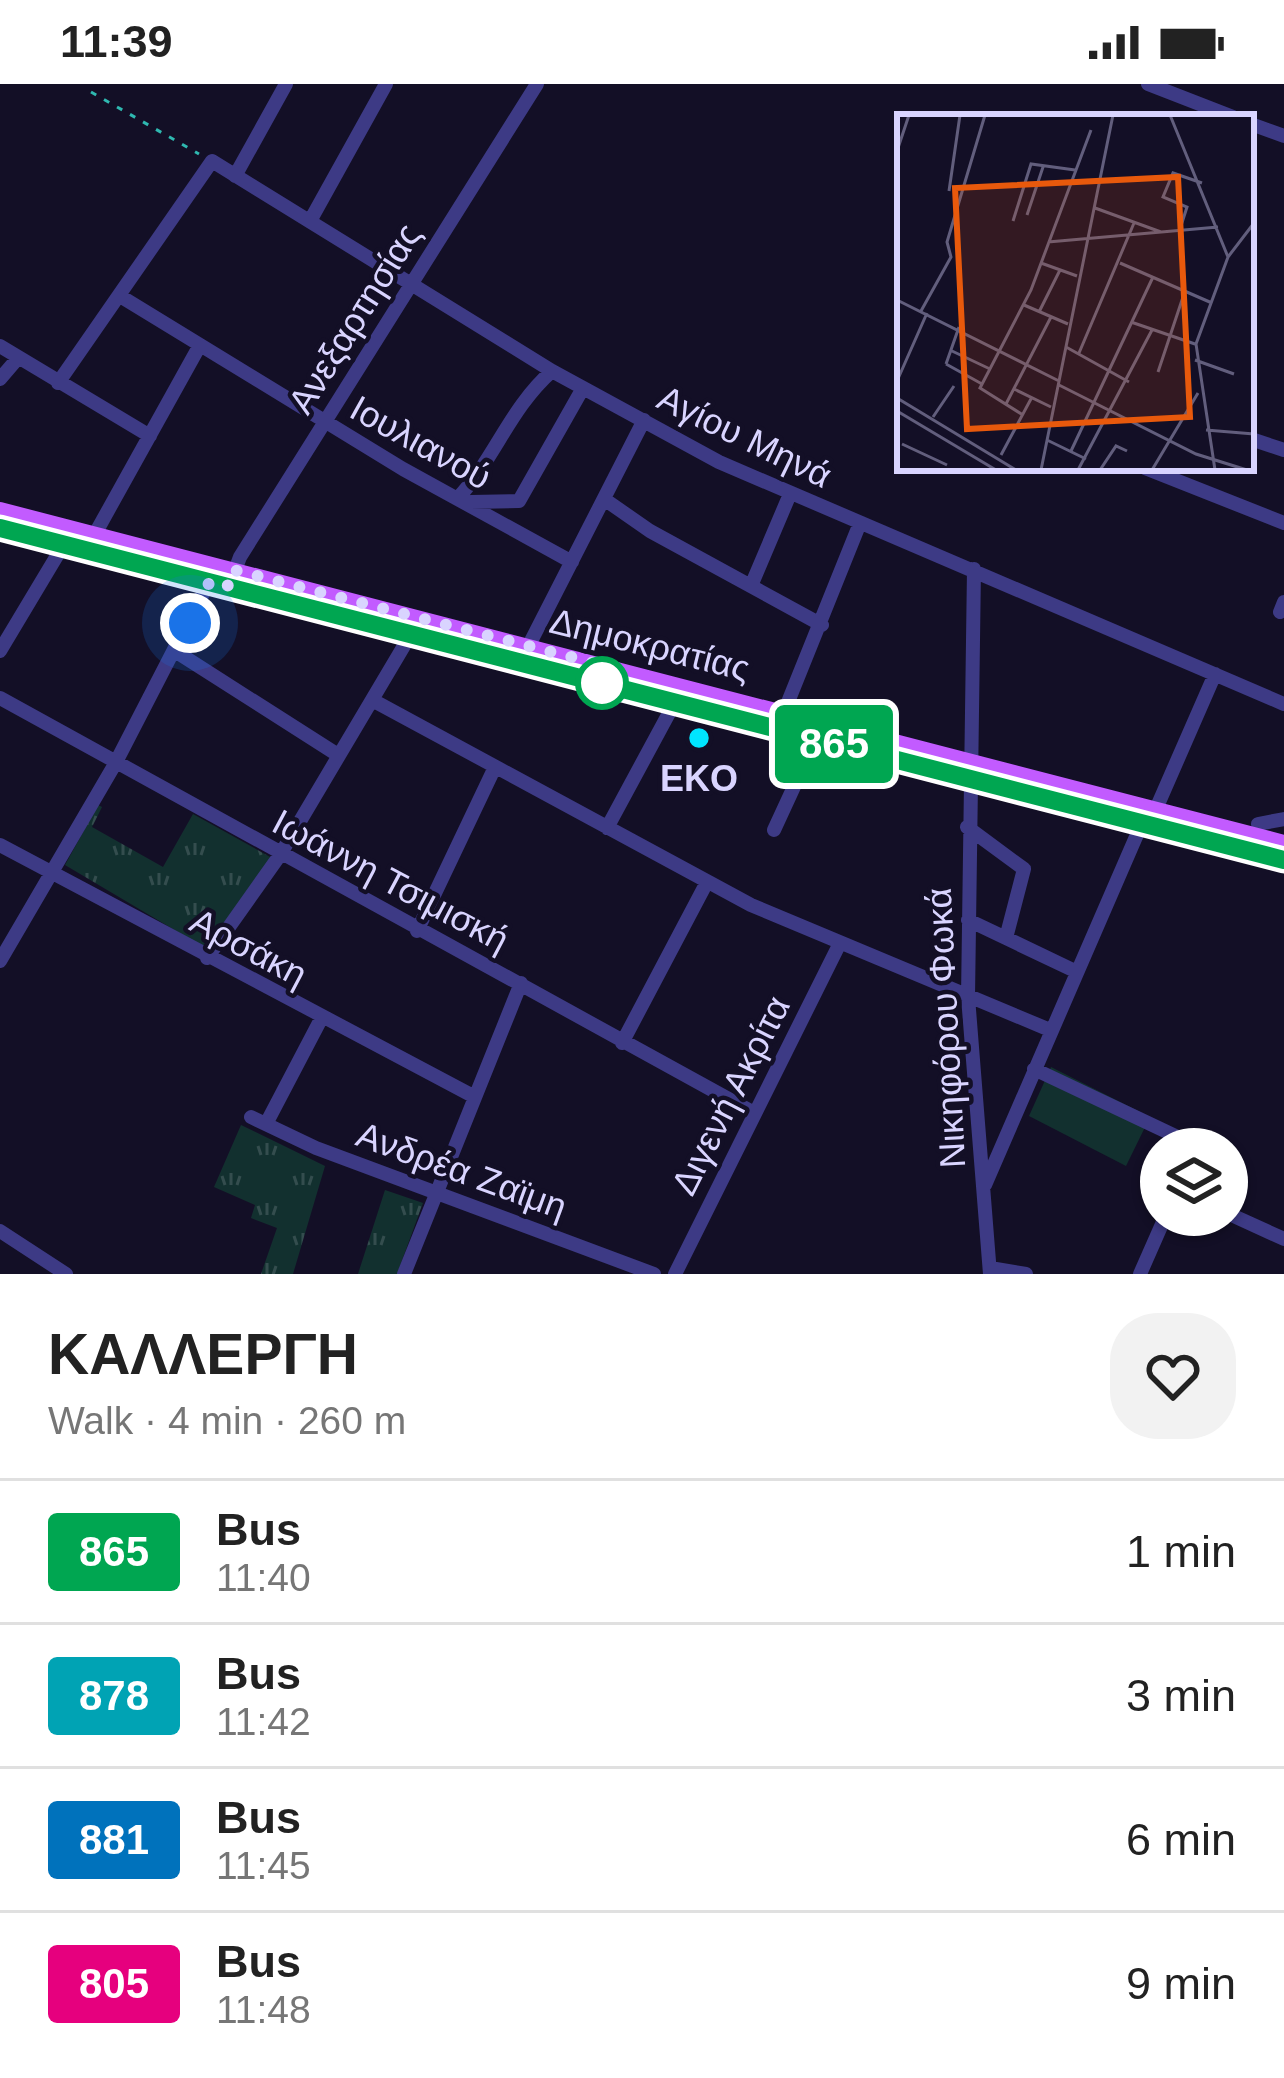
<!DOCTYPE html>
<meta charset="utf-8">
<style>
:root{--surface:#fff;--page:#f2f2f2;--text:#222;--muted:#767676;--line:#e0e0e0}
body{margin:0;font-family:Arial,sans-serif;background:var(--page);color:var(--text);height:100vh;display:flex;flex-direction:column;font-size:45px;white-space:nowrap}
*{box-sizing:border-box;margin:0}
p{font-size:39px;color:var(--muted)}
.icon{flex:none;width:66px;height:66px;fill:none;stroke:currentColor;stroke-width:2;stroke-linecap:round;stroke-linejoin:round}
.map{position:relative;height:1190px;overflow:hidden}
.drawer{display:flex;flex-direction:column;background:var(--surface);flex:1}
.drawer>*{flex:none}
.badge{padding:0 24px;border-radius:9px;font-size:42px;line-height:78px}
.tools{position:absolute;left:1140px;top:1044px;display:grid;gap:24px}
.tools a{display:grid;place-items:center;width:108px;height:108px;border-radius:50%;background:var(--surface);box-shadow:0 3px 9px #0004;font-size:60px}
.you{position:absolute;width:60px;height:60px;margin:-30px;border:9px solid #fff;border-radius:50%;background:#1a73e8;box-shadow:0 0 0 18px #1a73e833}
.map>.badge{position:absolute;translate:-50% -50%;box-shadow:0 0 0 6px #fff}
.round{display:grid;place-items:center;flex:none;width:126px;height:126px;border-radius:48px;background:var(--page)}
.summary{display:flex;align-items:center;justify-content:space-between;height:204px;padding:0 48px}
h1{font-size:57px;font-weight:700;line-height:90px}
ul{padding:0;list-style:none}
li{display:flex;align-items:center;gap:36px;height:144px;padding:0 48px;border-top:3px solid var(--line)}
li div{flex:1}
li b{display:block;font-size:45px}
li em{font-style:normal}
li .badge{min-width:132px;font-weight:700;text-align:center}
.status{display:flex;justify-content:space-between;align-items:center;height:84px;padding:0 60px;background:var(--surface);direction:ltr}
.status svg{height:33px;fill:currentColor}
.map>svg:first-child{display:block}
.grass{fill:url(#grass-tufts)}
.garden{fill:#12302f}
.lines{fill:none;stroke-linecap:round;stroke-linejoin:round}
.path{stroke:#2fb8b0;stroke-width:3;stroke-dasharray:6 9;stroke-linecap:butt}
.minor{stroke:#3d3a85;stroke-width:14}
.major{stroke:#c25bff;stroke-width:16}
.line-casing{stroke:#fff;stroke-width:27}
.line{stroke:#00a651;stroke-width:18}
.walk{stroke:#d9d4ff;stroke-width:12;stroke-dasharray:0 21.6}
.stop-dot{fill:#fff;stroke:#00a651;stroke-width:6}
.poi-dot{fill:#00e5ff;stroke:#130f26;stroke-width:4.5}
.labels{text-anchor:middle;stroke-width:9;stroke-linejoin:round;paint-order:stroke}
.street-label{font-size:36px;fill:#d9d4ff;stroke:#130f26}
.poi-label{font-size:36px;font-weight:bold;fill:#d9d4ff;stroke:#130f26}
.inset-road{fill:none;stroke:#625e7d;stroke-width:3}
.view{fill:#e8590c;fill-opacity:0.15;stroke:#e8590c;stroke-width:6}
.inset-edge{fill:none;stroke:#d9d4ff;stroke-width:6}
</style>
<div class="status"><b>11:39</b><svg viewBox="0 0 49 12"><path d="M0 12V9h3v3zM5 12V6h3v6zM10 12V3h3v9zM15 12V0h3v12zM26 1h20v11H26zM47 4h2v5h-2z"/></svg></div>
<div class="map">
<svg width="1284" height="1190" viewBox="0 0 1284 1190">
<defs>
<pattern id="grass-tufts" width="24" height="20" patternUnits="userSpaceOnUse" patternTransform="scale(3)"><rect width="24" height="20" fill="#12302f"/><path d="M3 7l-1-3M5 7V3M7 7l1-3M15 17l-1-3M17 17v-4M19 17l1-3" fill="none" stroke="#344d4e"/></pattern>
</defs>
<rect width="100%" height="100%" fill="#130f26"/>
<!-- grass -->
<path class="grass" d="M98 721 102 723 92 743 163 783 193 730 272 774 205 864 65 781Z
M241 1041 325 1082 293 1190H261L277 1144 251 1134 255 1121 214 1103Z
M385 1106 423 1119 397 1190H358Z"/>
<!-- garden -->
<path class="garden" d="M1051 983 1150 1033 1126 1082 1029 1032Z"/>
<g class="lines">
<!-- path -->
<path class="path" d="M91 8 199 70"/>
<!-- minor -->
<path class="minor" d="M1148 0 1233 33
M1251 40 1284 52
M235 92 286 0
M310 137 386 0
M120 212 403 385 572 478
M0 262 150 352
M0 295 18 274
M58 299 212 77 552 287 719 378 1284 620
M1251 355 1284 366
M1145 384 1284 439
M458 414C495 374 510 324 552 287
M604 415 650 447 822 541
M471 418 519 417 583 304
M95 450 200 261
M974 485 968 913 990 1190
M229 502 240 473 537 0
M751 502 790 410
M1280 528 1284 518
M528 563 644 336
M0 567 64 460
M175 567 338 671
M0 614 754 1029
M374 617 751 821 1050 946
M784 628 860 439
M1156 725 1215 590
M1258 740 1284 735
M967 743 1024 785 1006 854
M607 744 675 618
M774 746 816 655
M0 761 473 1012
M968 836 1075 887
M417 847 495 683
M207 874 280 771 411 550
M0 877 115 680 212 492
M622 959 707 798
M1034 985 1184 1056
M251 1033 316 1064 654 1190
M266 1040 321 935
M985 1101 1142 739
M1227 1129 1284 1155
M0 1147 66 1190
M990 1184 1026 1190
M404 1190 521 899
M675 1190 840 859
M1140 1190 1166 1131"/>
<!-- major -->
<path class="major" d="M0 426 1284 759
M0 444 1284 776"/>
</g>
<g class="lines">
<!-- line casing -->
<g class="line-casing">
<path id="line" d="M0 444 1284 776"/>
</g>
<!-- line -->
<use href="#line" class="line"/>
<!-- walk -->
<path class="walk" d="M190 539 210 497 230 502 234 486 606 582 602 599"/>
</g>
<!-- markers -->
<circle class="stop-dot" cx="602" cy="599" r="24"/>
<circle class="poi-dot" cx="699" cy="654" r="12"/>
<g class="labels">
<!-- street labels -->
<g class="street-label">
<text transform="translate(354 234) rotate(-58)" y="13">Ανεξαρτησίας</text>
<text transform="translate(745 352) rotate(26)" y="13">Αγίου Μηνά</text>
<text transform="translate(421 358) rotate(29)" y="13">Ιουλιανού</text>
<text transform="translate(650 560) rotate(14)" y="13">Δημοκρατίας</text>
<text transform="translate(391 796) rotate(28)" y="13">Ιωάννη Τσιμισκή</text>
<text transform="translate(249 863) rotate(28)" y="13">Αρσάκη</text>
<text transform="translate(945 944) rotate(-93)" y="13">Νικηφόρου Φωκά</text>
<text transform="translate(730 1011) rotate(-63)" y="13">Διγενή Ακρίτα</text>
<text transform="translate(462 1086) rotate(20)" y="13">Ανδρέα Ζαϊμη</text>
</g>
<!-- poi labels -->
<g class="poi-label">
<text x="699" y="707">EKO</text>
</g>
</g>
<!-- overview -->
<g transform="translate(897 30)">
<rect width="357" height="357" fill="#130f26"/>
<path class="inset-road" d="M273 1 331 143 299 230 318 356M0 37 12 1M52 77 63 1M198 94 264 118M130 101 146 53M116 107 134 50 178 56M282 118 290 93 266 83 276 59 305 69M151 128 321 113M331 143 357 109M144 149 180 162M223 149 315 189M0 186 162 267M127 191 171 210M24 197 54 143 50 128 88 1M142 198 163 156M234 208 298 230M169 233 232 268M55 237 93 255M182 239 237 109M298 246 337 260M49 250 62 213M49 250 85 270M261 258 288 177M0 267 30 199M162 271 299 340 350 356M117 275 154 293M0 284 119 356M109 290 154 203M0 297 99 356M126 301 83 274 134 176 194 16M36 303 57 272M309 316 357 320M150 326 189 345M5 330 50 351M174 337 256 163M104 341 135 283M144 356 216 1M181 356 255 216M203 356 219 332 230 337M255 356 301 279"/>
<path class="view" d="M281 63 293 303 70 315 58 74Z"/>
<rect width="357" height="357" class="inset-edge"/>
</g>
</svg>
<div class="tools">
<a><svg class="icon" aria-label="layers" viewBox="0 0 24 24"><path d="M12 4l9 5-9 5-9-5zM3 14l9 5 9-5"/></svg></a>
</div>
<div class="you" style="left:190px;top:539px"></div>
<b class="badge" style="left:834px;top:660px;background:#00a651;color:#fff">865</b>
</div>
<section class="drawer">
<div class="summary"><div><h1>ΚΑΛΛΕΡΓΗ</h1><p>Walk · 4 min · 260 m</p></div><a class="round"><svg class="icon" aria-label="heart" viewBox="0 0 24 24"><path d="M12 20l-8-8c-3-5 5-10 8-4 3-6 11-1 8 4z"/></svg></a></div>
<ul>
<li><span class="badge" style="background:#00a651;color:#fff">865</span><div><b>Bus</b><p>11:40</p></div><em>1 min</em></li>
<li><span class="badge" style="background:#00a3b4;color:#fff">878</span><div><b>Bus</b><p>11:42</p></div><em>3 min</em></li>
<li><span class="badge" style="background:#0072bc;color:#fff">881</span><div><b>Bus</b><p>11:45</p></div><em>6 min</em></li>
<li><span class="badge" style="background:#e6007e;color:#fff">805</span><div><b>Bus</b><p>11:48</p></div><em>9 min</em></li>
</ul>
</section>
